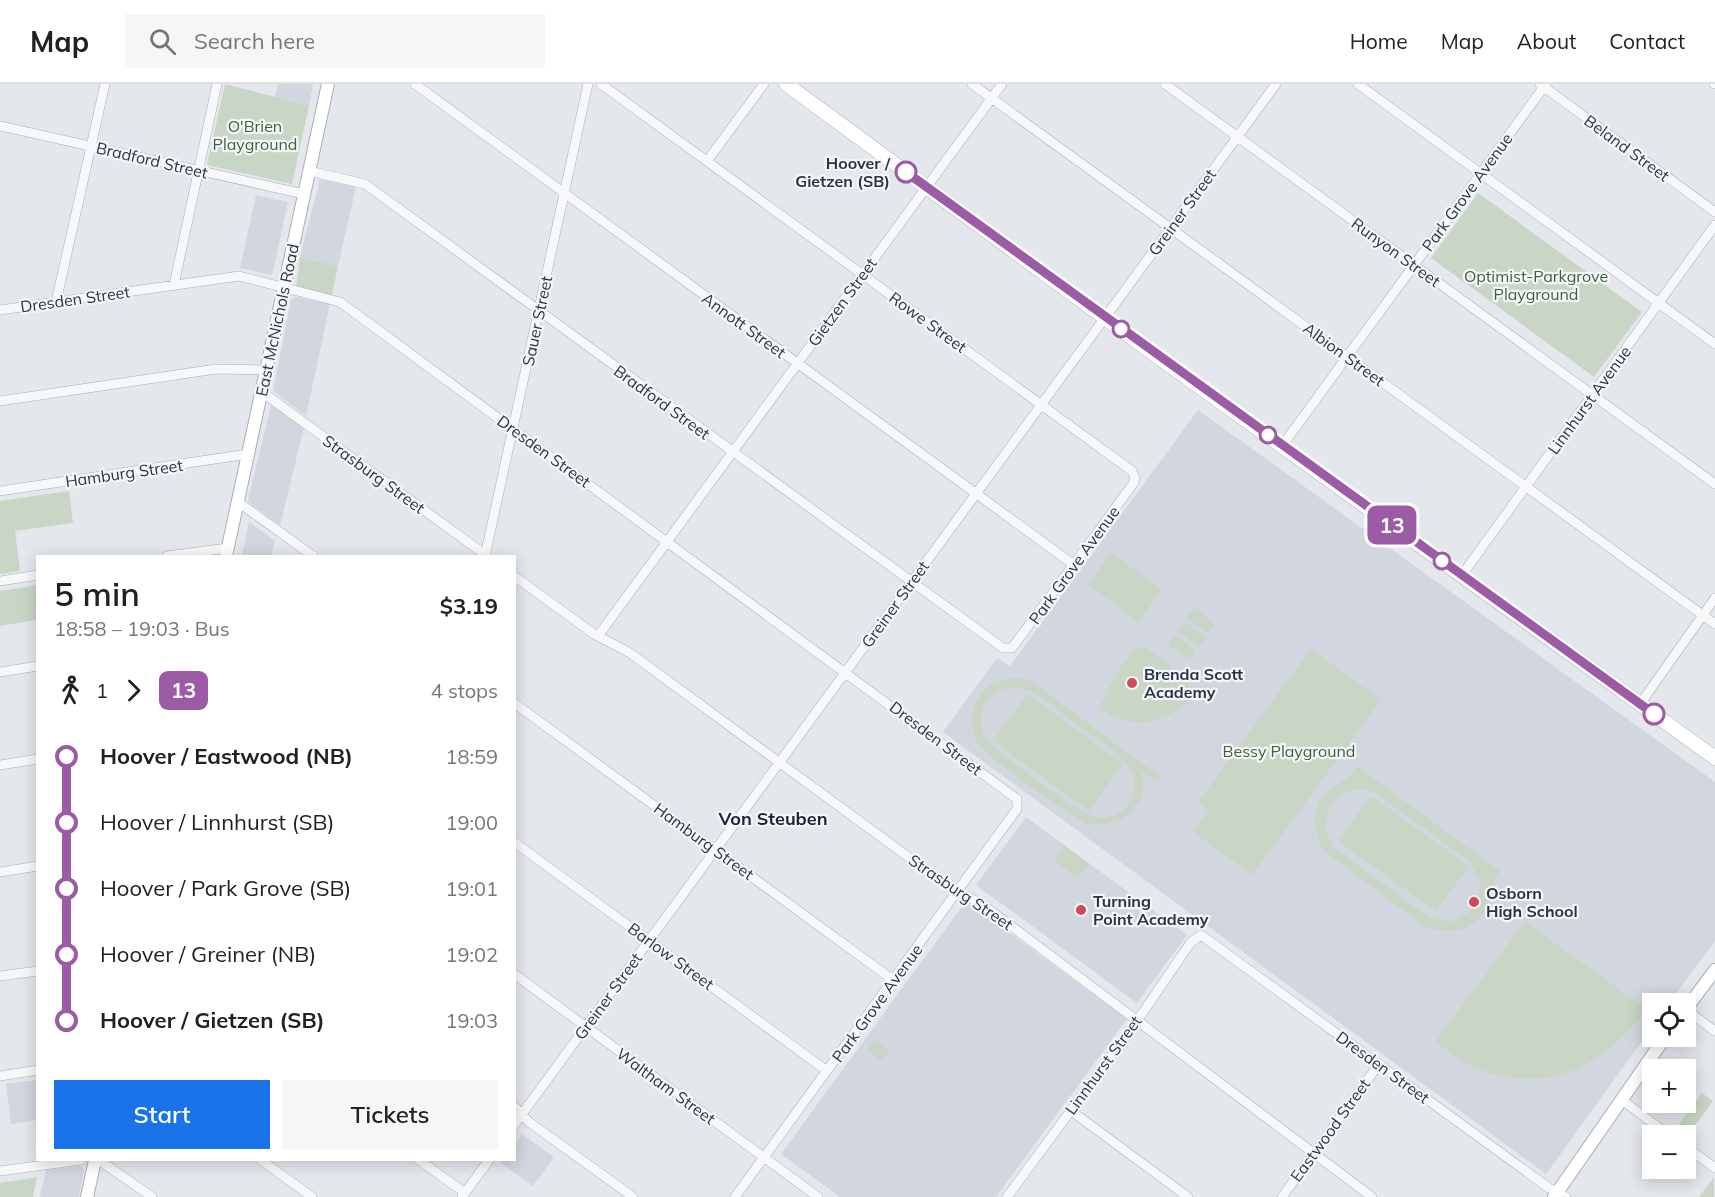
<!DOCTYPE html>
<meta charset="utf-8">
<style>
:root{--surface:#fff;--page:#f6f6f6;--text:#202124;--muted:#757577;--line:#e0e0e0;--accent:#1a73e8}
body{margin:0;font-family:Mulish,sans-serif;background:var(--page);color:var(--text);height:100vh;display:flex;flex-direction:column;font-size:22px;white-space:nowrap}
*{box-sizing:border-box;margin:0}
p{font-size:20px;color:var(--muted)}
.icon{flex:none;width:33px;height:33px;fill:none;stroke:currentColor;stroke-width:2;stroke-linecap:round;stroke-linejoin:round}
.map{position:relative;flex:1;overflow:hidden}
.drawer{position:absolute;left:36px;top:471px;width:480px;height:606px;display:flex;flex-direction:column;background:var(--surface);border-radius:0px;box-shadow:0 3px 15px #0003}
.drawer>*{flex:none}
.badge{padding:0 12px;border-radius:9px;font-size:21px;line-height:39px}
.controls{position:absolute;left:1642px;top:909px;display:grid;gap:12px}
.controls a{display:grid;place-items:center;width:54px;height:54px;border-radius:0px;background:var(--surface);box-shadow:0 3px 15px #0003;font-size:30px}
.map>.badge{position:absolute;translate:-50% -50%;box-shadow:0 0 0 3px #fff}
.legs{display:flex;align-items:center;gap:9px;height:66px;padding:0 18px;font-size:20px}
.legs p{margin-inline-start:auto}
.head{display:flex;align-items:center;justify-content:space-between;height:102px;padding:0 18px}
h1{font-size:33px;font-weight:600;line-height:45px}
.primary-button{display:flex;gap:12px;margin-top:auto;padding:12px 18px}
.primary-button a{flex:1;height:69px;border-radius:0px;background:var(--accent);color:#fff;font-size:24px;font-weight:600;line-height:69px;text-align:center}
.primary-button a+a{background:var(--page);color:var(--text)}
ul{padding:0 18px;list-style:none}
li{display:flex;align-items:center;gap:21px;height:66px;font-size:22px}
li i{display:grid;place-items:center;width:9px;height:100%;margin:0 8px;background:currentColor}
li i::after{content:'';width:15px;height:15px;margin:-8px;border:4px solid;border-radius:50%;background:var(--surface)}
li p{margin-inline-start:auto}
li:first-child i{background:linear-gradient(#0000 50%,currentColor 0)}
li:last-child i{background:linear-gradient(currentColor 50%,#0000 0)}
header{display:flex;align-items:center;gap:36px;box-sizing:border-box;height:84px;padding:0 30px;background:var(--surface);border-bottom:2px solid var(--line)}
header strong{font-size:28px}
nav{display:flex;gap:33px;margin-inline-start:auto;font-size:21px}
.search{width:420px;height:54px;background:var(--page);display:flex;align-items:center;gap:15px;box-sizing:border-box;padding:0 21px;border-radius:0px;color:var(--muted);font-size:22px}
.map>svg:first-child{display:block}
.built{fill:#d2d6de;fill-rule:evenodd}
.green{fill:#c9d6c5;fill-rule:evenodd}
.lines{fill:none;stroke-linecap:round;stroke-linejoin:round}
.street-casing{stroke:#a9aeb7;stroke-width:10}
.secondary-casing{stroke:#a9aeb7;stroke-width:14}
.primary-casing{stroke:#a3abb8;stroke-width:15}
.street{stroke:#f7f8fa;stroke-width:9}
.secondary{stroke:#fff;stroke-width:12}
.primary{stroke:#fff;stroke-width:14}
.line-1-casing{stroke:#fff;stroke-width:14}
.line-1{stroke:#9b5ba5;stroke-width:9}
.stop-1-dot{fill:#fff;stroke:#9b5ba5;stroke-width:3}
.poi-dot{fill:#d1495b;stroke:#f4f6f9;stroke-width:2}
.labels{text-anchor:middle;stroke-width:4.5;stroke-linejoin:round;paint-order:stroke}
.park-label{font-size:16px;fill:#3f6138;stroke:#f4f6f9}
.street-label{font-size:16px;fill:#2b3445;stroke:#f4f6f9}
.stop-label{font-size:16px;font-weight:bold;fill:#2b3445;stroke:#f4f6f9;text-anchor:end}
.poi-label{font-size:16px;font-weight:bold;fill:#2b3445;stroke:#f4f6f9;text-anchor:start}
.neighbourhood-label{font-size:18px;font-weight:bold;fill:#1d2536;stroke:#f4f6f9}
</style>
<header>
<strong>Map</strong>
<div class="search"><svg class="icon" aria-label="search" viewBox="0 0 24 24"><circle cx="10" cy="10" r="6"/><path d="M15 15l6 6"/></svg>Search here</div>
<nav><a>Home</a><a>Map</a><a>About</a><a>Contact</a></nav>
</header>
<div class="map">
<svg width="1715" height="1113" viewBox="0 0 1715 1113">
<rect width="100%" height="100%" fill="#e4e7ec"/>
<!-- built -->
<path class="built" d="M278 0H313L309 22 275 14Z
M320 95 356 103 338 182 300 173Z
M256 111 288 118 272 191 240 184Z
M296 213 330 220 306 332 273 307 291 216Z
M271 321 276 322 304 343 280 442 248 417Z
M1198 326 1715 698V857L1669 919 1653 920V942L1546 1090 943 648 997 574 1010 582ZM1381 616 1192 747 1208 726 1198 718Z
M249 438 275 457 271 472H242Z
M1026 733 1187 851 1137 919 976 801Z
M966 817 1127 935 996 1113H840L781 1070Z
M37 996V1036L11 1040 6 1000Z
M522 1050 554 1073 533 1102 501 1079 503 1076H514L515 1060Z
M80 1082 84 1086 79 1113H40L46 1086Z"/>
<!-- green -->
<path class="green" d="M225 0 309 22 292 100 207 81Z
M1478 109 1642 228 1594 293 1431 174Z
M300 173 338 182 332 211 296 203Z
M69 407 73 439 15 447 20 487 0 490V417Z
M1111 469 1162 505 1139 538 1088 501Z
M37 501V536L0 542V507Z
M1194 524 1215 540 1208 549 1187 534Z
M1185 538 1206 553 1199 563 1178 548Z
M1175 551 1196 567 1189 576 1168 561Z
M1146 563 1168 580 1197 608C1167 639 1137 650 1099 624L1117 588 1134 565Z
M1311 565 1381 616 1252 791 1192 747 1208 726 1198 718Z
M1017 594 1030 597 1041 604 1162 694 1158 699 1141 687C1151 724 1120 745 1086 740 1066 728 989 676 978 659 969 646 970 628 978 615 987 600 1000 595 1017 594ZM1014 603C1038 607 1058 627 1077 641 1101 659 1156 686 1127 722 1119 732 1106 736 1093 733 1078 729 998 668 985 655 973 629 986 606 1014 603Z
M1027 610 1123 680 1089 727 993 657Z
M1357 682 1500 787C1489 802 1493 812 1485 826 1471 850 1445 851 1422 841L1322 765C1311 743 1311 720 1332 704 1343 695 1348 696 1357 682ZM1362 705 1374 708 1470 778 1480 797V808L1470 828 1451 838 1430 834 1333 763 1324 741 1331 719 1350 706Z
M1371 712 1469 782 1436 827 1338 757Z
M1065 762 1089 780 1078 794 1054 777Z
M1525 838 1647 925C1609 977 1554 1010 1487 988 1468 982 1451 969 1435 958Z
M875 956 890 966 882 977 867 966Z
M1702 1009 1713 1017 1690 1048 1679 1040Z
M37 1093 33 1113H0V1099Z
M1714 1093V1113H1699Z"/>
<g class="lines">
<!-- street casing -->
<g class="street-casing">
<path id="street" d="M415 0 1074 481
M972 0 1715 540
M1165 0 1715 400
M1358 0 1715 260
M1540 0 1715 128
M1714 0H1715
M0 42 304 110
M707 77 764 0
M309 87 365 100 1003 564H1012L1133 400 1135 394 1132 387 601 0
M174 201 217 0
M56 218 105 0
M0 226 239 192 340 218 1017 715V725L735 1113
M262 308 487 472
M0 317 216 285 266 286
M1282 362 1546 0
M0 407 248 370
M238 418 313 472
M167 472 228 464
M485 472 588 0
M1462 491 1715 141
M514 492 594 550 630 569 952 805 982 820 1372 1113
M0 497 38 491
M598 552 1002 0
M0 588 38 582
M514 619 893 896
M1640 620 1715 514
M0 681 38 675
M514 758 827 987
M0 788 38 782
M514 890 818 1113
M0 892 38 887
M1686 926 1715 947
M0 992 38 986
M1622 1016 1670 1052
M514 1022 529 1038 633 1113
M1070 1026 1188 1113
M514 1041 1276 0
M1686 1063 1715 1084
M99 1076 152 1113
M261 1076 312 1113
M419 1076 465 1109
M0 1087 81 1076
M462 1113 489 1076
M1007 1113 1137 937 1191 858 1201 851 1549 1104 1566 1113
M1282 1113 1379 980"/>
</g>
<!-- secondary casing -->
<g class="secondary-casing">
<path id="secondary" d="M226 472 328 0
M1686 925 1715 886
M87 1113 95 1076
M1554 1113 1666 952"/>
</g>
<!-- primary casing -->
<g class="primary-casing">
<path id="primary" d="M786 0 1158 273 1715 674"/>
</g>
<!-- street -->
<use href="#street" class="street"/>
<!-- secondary -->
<use href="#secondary" class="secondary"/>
<!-- primary -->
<use href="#primary" class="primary"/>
</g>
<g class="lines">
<!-- line-1 casing -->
<g class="line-1-casing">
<path id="line-1" d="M906 88 1654 630"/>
</g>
<!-- line-1 -->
<use href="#line-1" class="line-1"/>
</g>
<!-- markers -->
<g class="stop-1-dot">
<circle cx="906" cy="88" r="10"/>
<circle cx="1121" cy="245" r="8"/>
<circle cx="1268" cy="351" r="8"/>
<circle cx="1442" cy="477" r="8"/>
<circle cx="1654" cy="630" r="10"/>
</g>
<g class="poi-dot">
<circle cx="1132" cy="599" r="6"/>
<circle cx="1474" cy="818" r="6"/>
<circle cx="1081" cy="826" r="6"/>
</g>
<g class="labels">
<!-- park labels -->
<g class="park-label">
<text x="255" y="48">O'Brien<tspan x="255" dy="18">Playground</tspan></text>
<text x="1536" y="198">Optimist-Parkgrove<tspan x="1536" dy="18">Playground</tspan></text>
<text x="1289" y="673">Bessy Playground</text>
</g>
<!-- street labels -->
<g class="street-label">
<text transform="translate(1627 64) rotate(36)" y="6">Beland Street</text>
<text transform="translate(152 76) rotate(13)" y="6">Bradford Street</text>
<text transform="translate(1467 108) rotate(-54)" y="6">Park Grove Avenue</text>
<text transform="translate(1182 128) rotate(-54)" y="6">Greiner Street</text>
<text transform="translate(1396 168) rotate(36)" y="6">Runyon Street</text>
<text transform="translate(75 215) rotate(-8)" y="6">Dresden Street</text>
<text transform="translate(842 218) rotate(-54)" y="6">Gietzen Street</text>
<text transform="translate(277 236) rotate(-78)" y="6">East McNichols Road</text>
<text transform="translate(537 237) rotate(-78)" y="6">Sauer Street</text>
<text transform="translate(928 238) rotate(36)" y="6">Rowe Street</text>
<text transform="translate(744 241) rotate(36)" y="6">Annott Street</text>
<text transform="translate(1344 270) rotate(36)" y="6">Albion Street</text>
<text transform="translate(1589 316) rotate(-54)" y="6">Linnhurst Avenue</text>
<text transform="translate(662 318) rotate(36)" y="6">Bradford Street</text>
<text transform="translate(544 367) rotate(36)" y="6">Dresden Street</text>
<text transform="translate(124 389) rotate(-8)" y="6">Hamburg Street</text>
<text transform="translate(374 390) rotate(36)" y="6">Strasburg Street</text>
<text transform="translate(1074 481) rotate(-54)" y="6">Park Grove Avenue</text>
<text transform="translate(895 520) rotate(-54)" y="6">Greiner Street</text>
<text transform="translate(936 654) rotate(37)" y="6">Dresden Street</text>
<text transform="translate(704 757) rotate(36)" y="6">Hamburg Street</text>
<text transform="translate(961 808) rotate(34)" y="6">Strasburg Street</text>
<text transform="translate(671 872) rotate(36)" y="6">Barlow Street</text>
<text transform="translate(608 912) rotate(-54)" y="6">Greiner Street</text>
<text transform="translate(877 919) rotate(-54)" y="6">Park Grove Avenue</text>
<text transform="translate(1103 981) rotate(-54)" y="6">Linnhurst Street</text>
<text transform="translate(1383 983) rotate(36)" y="6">Dresden Street</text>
<text transform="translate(666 1002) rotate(36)" y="6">Waltham Street</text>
<text transform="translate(1330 1046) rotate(-54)" y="6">Eastwood Street</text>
</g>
<!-- stop labels -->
<g class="stop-label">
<text x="890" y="85">Hoover /<tspan x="890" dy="18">Gietzen (SB)</tspan></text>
</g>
<!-- poi labels -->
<g class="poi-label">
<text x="1144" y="596">Brenda Scott<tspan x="1144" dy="18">Academy</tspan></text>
<text x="1486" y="815">Osborn<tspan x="1486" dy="18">High School</tspan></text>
<text x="1093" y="823">Turning<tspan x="1093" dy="18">Point Academy</tspan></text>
</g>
<!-- neighbourhood labels -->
<g class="neighbourhood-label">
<text x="773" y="741">Von Steuben</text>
</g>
</g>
</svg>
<div class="controls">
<a><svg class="icon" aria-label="locate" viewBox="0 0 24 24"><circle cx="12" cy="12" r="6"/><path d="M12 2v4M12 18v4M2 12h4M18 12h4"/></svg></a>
<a>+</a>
<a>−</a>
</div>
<b class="badge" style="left:1392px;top:441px;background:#9b5ba5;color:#fff">13</b>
<section class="drawer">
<div class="head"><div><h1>5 min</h1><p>18:58 – 19:03 · Bus</p></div><b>$3.19</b></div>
<div class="legs"><svg class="icon" aria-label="walk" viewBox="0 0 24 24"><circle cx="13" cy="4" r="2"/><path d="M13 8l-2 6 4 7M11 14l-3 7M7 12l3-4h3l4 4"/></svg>1<svg class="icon" aria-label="forward" viewBox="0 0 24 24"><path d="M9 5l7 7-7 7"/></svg><b class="badge" style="background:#9b5ba5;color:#fff">13</b><p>4 stops</p></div>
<ul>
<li><i style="color:#9b5ba5"></i><b>Hoover / Eastwood (NB)</b><p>18:59</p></li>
<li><i style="color:#9b5ba5"></i><span>Hoover / Linnhurst (SB)</span><p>19:00</p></li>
<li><i style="color:#9b5ba5"></i><span>Hoover / Park Grove (SB)</span><p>19:01</p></li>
<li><i style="color:#9b5ba5"></i><span>Hoover / Greiner (NB)</span><p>19:02</p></li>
<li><i style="color:#9b5ba5"></i><b>Hoover / Gietzen (SB)</b><p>19:03</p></li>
</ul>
<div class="primary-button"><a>Start</a><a>Tickets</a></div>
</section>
</div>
